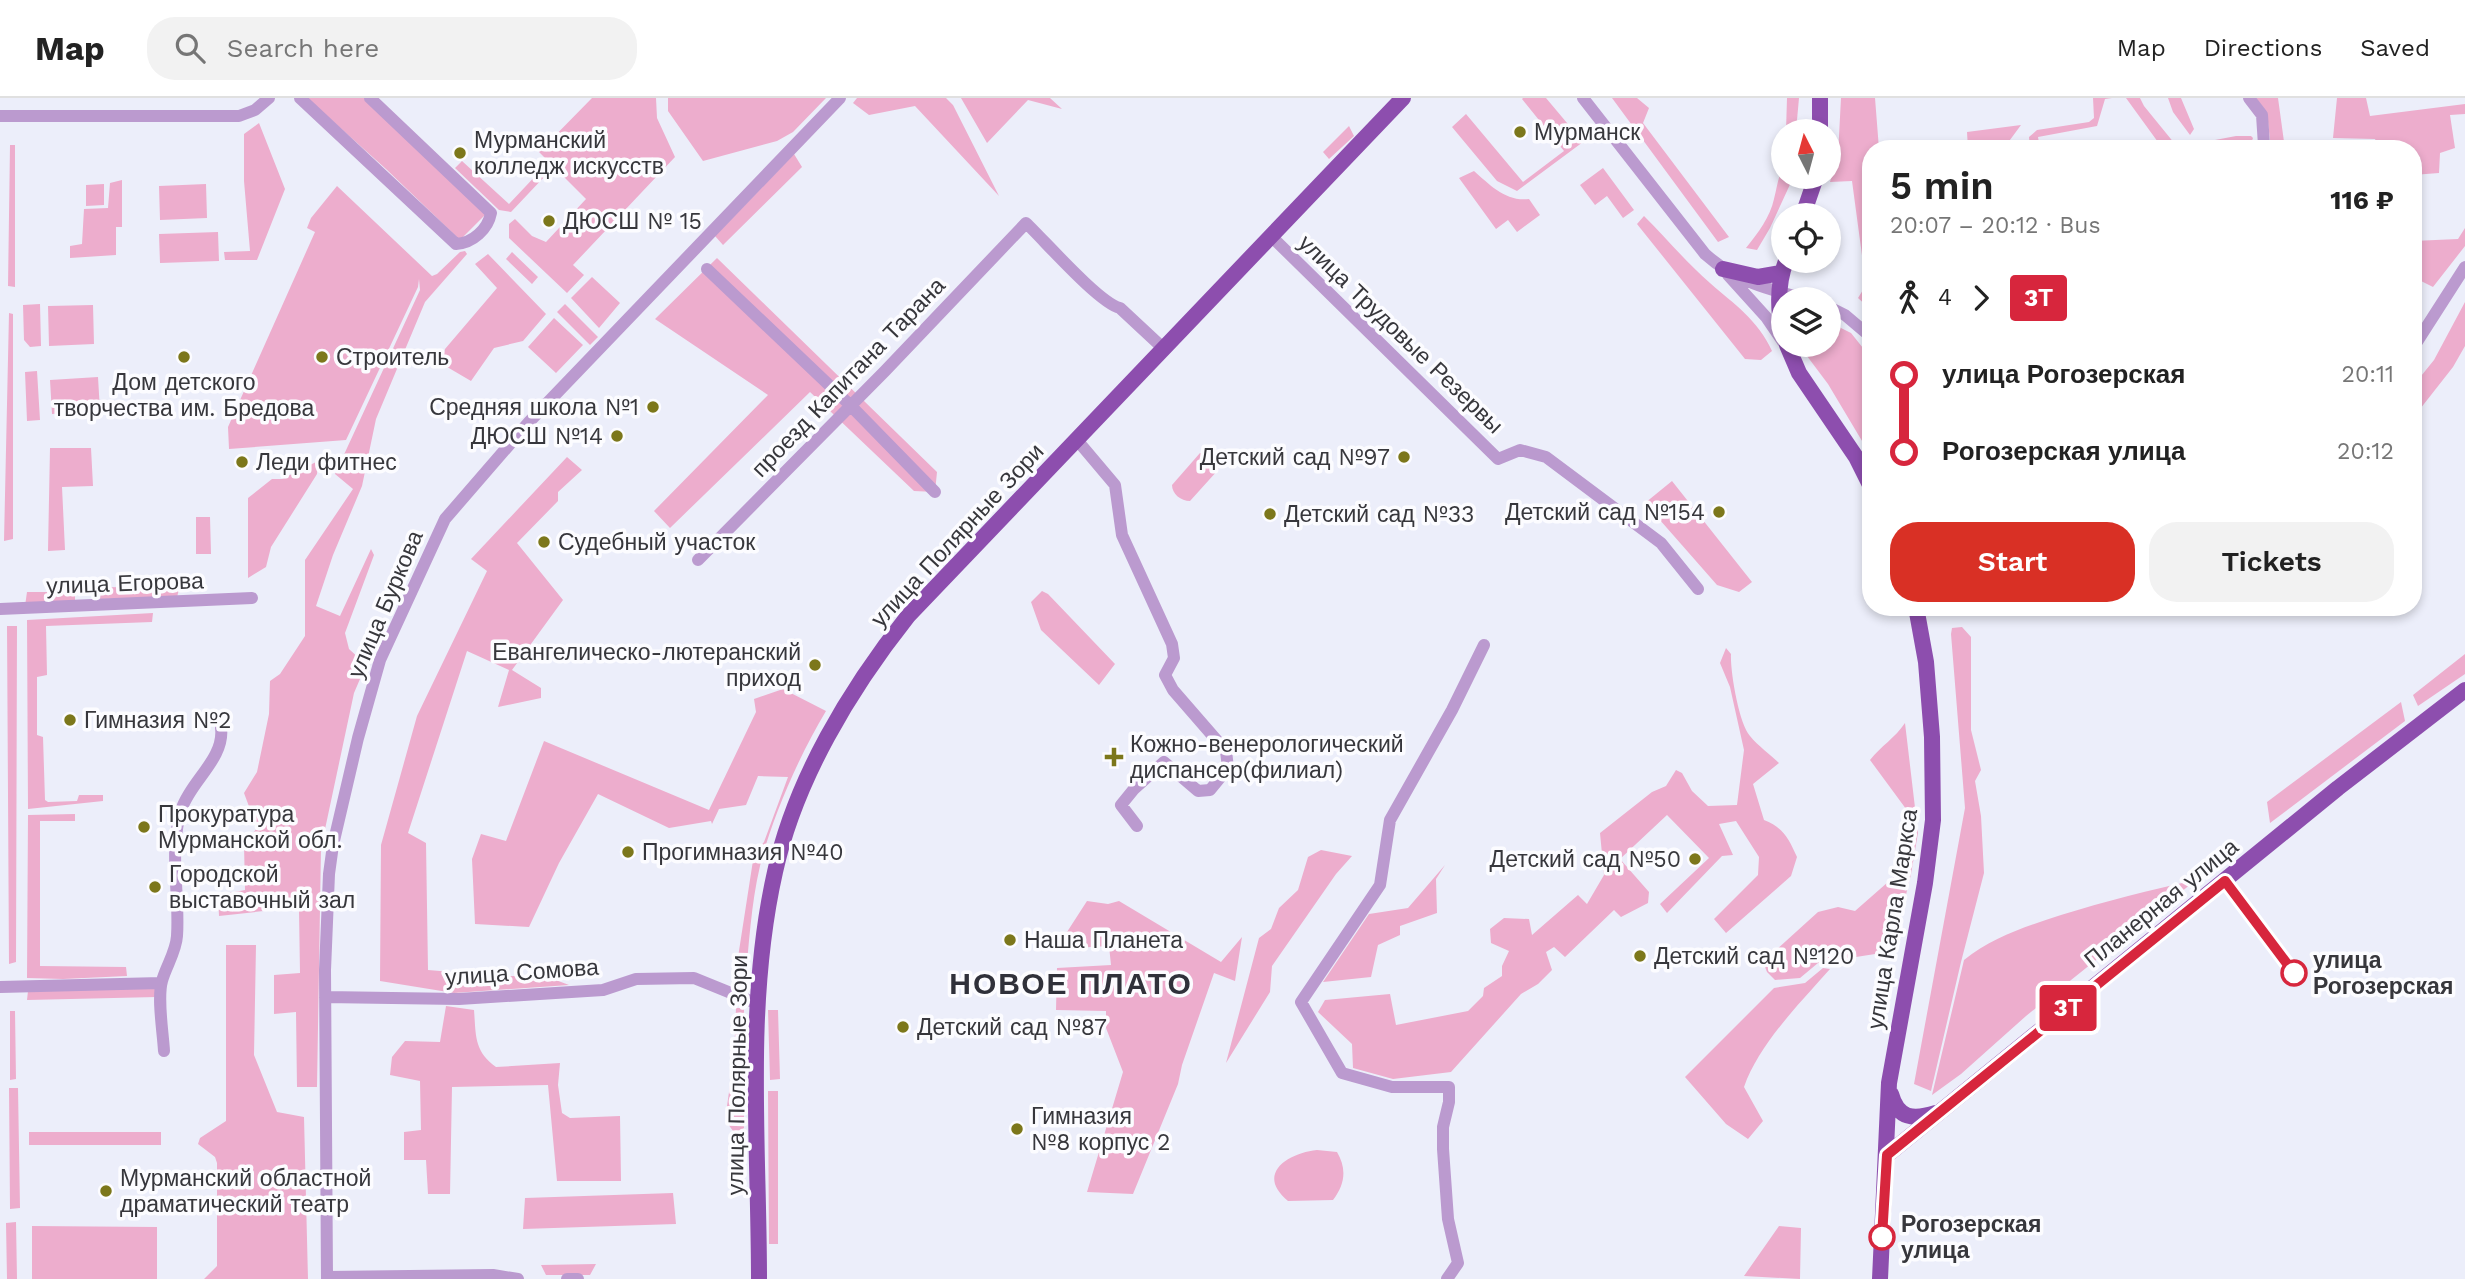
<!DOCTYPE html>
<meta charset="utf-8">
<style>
:root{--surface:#fff;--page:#f2f2f2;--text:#222;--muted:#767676;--line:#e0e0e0;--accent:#d93025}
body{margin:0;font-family:"Work Sans",sans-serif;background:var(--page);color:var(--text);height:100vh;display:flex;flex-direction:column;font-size:26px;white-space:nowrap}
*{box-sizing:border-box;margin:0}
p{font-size:23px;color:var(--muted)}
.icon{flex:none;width:38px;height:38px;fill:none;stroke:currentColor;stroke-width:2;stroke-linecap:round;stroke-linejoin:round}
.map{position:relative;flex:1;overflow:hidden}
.panel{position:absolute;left:1862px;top:42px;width:560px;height:476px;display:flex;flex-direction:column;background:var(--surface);border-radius:28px;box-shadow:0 4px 10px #0003}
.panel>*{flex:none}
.badge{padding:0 14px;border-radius:5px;font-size:24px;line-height:46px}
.needle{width:46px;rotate:354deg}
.buttons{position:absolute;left:1771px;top:21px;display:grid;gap:14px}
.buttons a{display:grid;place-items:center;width:70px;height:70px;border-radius:50%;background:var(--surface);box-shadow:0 4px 10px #0003;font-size:35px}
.map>.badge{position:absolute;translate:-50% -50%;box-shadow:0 0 0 4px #fff}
.legs{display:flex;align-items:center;gap:10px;height:77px;padding:0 28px;font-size:23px}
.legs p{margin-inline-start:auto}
.head{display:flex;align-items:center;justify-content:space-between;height:119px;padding:0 28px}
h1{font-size:38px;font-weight:600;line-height:52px}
.primary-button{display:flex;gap:14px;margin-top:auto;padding:14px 28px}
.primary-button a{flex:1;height:80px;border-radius:28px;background:var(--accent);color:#fff;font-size:28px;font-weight:600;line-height:80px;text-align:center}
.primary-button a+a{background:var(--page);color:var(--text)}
ul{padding:0 28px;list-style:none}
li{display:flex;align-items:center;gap:24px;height:77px;font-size:26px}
li i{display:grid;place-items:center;width:10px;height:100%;margin:0 9px;background:currentColor}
li i::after{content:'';width:18px;height:18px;margin:-9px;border:5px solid;border-radius:50%;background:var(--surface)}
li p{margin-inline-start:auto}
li:first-child i{background:linear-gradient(#0000 50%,currentColor 0)}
li:last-child i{background:linear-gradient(currentColor 50%,#0000 0)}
header{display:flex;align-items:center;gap:42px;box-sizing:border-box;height:98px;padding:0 35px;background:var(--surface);border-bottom:2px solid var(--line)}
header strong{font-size:33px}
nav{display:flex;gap:38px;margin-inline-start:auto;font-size:24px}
.search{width:490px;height:63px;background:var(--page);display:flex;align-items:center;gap:18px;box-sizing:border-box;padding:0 24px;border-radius:28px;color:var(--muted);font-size:26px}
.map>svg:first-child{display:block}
.green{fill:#edadcd}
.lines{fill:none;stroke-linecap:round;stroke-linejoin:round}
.minor{stroke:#bb9acf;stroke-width:12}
.major{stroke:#8d4eae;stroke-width:16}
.line-1-casing{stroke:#fff;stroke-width:16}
.line-1{stroke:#d7263d;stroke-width:10}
.poi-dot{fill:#7c771b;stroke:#fcfcff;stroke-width:2.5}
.stop-1-dot{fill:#fff;stroke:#d7263d;stroke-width:3.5}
.labels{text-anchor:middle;stroke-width:7;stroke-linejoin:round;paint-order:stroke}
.poi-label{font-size:23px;fill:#37373c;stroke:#fcfcff;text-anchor:start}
.street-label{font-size:23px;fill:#37373c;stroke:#fcfcff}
.stop-label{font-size:23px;font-weight:bold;fill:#37373c;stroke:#fcfcff;text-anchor:start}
.district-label{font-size:30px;font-weight:bold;letter-spacing:2px;fill:#30313a;stroke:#fcfcff}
</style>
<header>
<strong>Map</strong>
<div class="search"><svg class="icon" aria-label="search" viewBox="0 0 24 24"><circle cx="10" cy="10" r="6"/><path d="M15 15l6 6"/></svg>Search here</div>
<nav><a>Map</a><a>Directions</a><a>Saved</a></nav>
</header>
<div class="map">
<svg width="2465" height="1181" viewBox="0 0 2465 1181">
<rect width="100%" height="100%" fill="#eceefa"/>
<!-- green -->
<path class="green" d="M307 0H364L487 115 460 142 386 71Z
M592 0H656L657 20 675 59 573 167 584 177 567 195 509 140V126L515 121 532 138 546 144 586 101 539 54Z
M668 0H826L793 34 777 43 703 63 668 13Z
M857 0H946L953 7 999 98 915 8 869 17 853 5Z
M961 0H1050L1062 11 1028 2 987 45Z
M1523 0H1546L1583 44 1517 93 1497 83 1452 29 1466 16 1523 84 1564 53 1522 1Z
M1612 0H1637L1649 10 1643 25 1729 139 1718 144Z
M1787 0H1799L1796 33H1786Z
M1841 0H1875L1879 51H1871V212L1858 200 1866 187 1852 83 1830 84 1838 57Z
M2093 0H2112L2105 1 2097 28 2038 39 2040 51H2030L2029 39 2037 32 2089 24 2094 20Z
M2126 0H2140L2144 8 2179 51H2163Z
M2168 0H2181L2194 31 2190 37 2173 14Z
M2256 0H2278L2285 51H2271L2267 15Z
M2337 0H2366L2370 18 2465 6V16L2450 17 2455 50 2440 55 2439 75 2413 77V51H2379L2375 41 2333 40Z
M259 25 285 91 257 162H225L224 154 250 153 244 83V36Z
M2021 27 2007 46 1983 51H1968L1967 34Z
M1349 28 1354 38 1329 61 1323 54Z
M2236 38H2251L2253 40 2249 51H2226L2215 42Z
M10 47H15V189L8 188Z
M794 56 802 69 723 147 715 138Z
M462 63 509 106 541 72 545 78 511 114 499 112 455 70Z
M1783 68V79L1793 80 1770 130 1757 152 1746 150C1758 135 1770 119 1774 101 1777 89 1778 80 1783 68Z
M1603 70 1634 112 1623 120 1607 98 1595 107 1580 87Z
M1474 73C1490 87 1506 104 1529 101L1540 117 1517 134 1508 122 1496 131 1459 80Z
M122 82V129H116V157L70 160V148L82 146 84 111 108 110 110 85Z
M104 86V107L86 108V87Z
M206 86 207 120 160 122 159 88Z
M337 88 432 178 437 176 460 154 465 153 467 156 425 204 376 321 362 388 333 457 316 508 340 518 371 451 374 457 345 535 349 551 361 562 363 574 354 595 321 750 317 989H297L296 914 274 916V877L300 875 299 812H273L219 818 218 797 245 792 244 746 257 730 244 695 257 674 269 616 270 583 280 576 305 538V462L353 391 335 376 420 192 419 181 418 189 346 342 229 351 228 329 315 134 307 130 311 120Z
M1644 118C1666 140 1686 164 1710 185 1734 206 1758 222 1772 253L1761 262 1745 261 1637 126Z
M2465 130V148L2433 189 2413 179V143L2458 141Z
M218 134 219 163 160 165 159 136Z
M512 154 538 179 532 186 506 161Z
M488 156 546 216 523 243 494 250 471 283 442 266 445 251 497 190 475 166Z
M717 160 937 374 935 394 914 393 810 294 670 430 654 413 768 297 655 221Z
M592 179 620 205 599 230 571 200Z
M2465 204V248L2453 269 2413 320V288L2434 262Z
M40 206 41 248 30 249 24 242 23 207Z
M565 206 598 239 590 247 557 214Z
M93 207 94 246 49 248 48 208Z
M9 215 13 216V441L4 443Z
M554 220 583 247 556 275 528 249Z
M1829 224 1851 235 1871 260V358L1828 286 1801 250V247H1829Z
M37 273 40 322 27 323 25 274Z
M98 279 100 313 52 316 50 282Z
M50 350H91L93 388 62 389 65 452 48 453Z
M1200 355 1208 356 1219 367 1218 372 1190 403C1181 403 1172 396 1172 387Z
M567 359 582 372 558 394V403L517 445 563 502 512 572 541 590V600L498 609 509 572 467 553 408 735 426 745 428 872 452 874 462 878H545L569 887 454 895 380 883 381 747 417 618 487 473 471 461Z
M318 363 317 376 271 449 266 469 248 480V400L272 381H282Z
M1672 383 1752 484 1739 494 1717 487 1645 405Z
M196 419H210L211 456H196Z
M102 489 179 490 177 500 100 501Z
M1042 493 1048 496 1115 566 1099 587 1041 532 1031 504Z
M27 494H75V507L25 508Z
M153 515 152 524 46 528 47 577 37 579V637L43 639 45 702 48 704 77 703 79 697H103V703L28 711 27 522Z
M7 528H17L16 864 9 866Z
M1962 529 1971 539V632L1981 672 1975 683 1981 718 1984 775 1961 864 1931 993 1914 986 1965 710 1951 536 1952 530Z
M1726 550 1731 556C1730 573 1739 626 1750 638 1758 648 1770 656 1779 665L1753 686 1764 722C1783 729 1789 741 1797 759L1791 778 1726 835 1714 821 1758 777 1759 759 1736 723 1719 726 1733 757 1722 758 1667 815 1660 806 1709 760 1667 717 1620 761 1649 794 1648 805 1621 819 1614 812 1565 859 1554 849 1546 854 1552 872 1538 886 1521 896 1451 974 1393 981 1353 970 1352 946 1318 914 1325 902 1390 896 1396 927 1468 913 1483 898 1484 890 1502 878V868L1509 853 1491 845 1490 831 1504 820 1529 821 1532 837 1578 797 1587 806 1604 777 1600 735 1652 694 1666 688 1676 672 1682 675 1692 693 1708 708 1737 707 1744 652 1730 589 1720 565Z
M2465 556V576L2418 608 2413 597Z
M783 591 826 613C800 656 772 719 760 768 751 806 749 847 745 886L734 885 754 756 764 744 788 679 758 678 746 707 719 711 712 726 711 723 669 730 598 696 559 765 529 829 475 826 472 761 481 736 506 743 544 643 709 712 756 614 754 601Z
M2401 604 2405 623 2270 725 2267 704Z
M1905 625 1918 735 1911 776 1896 838 1890 846 1875 856 1818 865 1800 880 1775 882 1767 874 1763 864 1818 814 1838 809 1855 813 1896 777 1912 745 1909 715 1870 662C1881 648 1895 640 1905 625Z
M75 716V723H40V868L126 869 127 878 63 881 27 880 28 717Z
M1321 752 1352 758 1336 776 1272 868 1270 894 1226 965 1259 840 1271 831 1279 810 1298 792 1308 759Z
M1445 767 1436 781 1437 815 1400 828V837L1378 847 1371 879 1323 884 1369 816 1408 810Z
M2196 782 2026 918 1961 976 1932 997 1964 862C1992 839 2027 828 2061 817 2106 803 2150 792 2196 782Z
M1087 803 1108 806 1119 803 1221 864 1242 839 1235 883 1214 875 1182 967 1178 986 1133 1096 1087 1094 1123 974 1106 930V913L1056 912 1057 870 1111 867 1109 848 1056 851Z
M226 847H256L254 957 277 1014 304 1019 308 1181H204L217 1168V1065L215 1059 198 1046 200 1040 226 1023Z
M1823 870 1830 871C1800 905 1759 946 1744 989L1763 1023 1748 1041 1726 1026 1685 979 1774 890 1805 885Z
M157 890V899L27 902 28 893Z
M446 908 474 912C476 938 474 953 496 969L560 965 558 987 562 1015 570 1020 620 1018 621 1083H557L548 987 452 989 450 1096H428L426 1062H404V1034L421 1032 420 983 390 977 392 959 405 943 440 944Z
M736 910H744V1030L736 1037 725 1022 734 959Z
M768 912H778L780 981 770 982Z
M10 913H15L16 981 10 982Z
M9 990H18L20 1110 10 1111Z
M768 993H778V1146H769Z
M29 1034H161V1047H29Z
M1317 1052 1337 1054C1347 1071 1345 1086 1333 1102L1288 1103C1255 1076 1288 1055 1317 1052Z
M673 1095 676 1126 523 1131 525 1100Z
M16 1124 17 1181H7L6 1125Z
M32 1128 157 1129V1181H32Z
M1779 1128 1801 1130 1800 1181 1744 1178Z
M596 1166 590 1177H546L541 1167Z"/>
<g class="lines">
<!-- minor -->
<path class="minor" d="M300 0 456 146C473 145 488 131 491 115L370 0
M1583 0 1705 156C1735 183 1769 192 1807 201
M2249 0 2262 17 2264 47
M0 18H239L255 12 269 0
M1272 139 1498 361 1520 352 1546 359 1661 445 1698 491
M707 171 850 307 935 394
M1728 177 1766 219 1783 244
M1829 209 1845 217 1871 239
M2413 250 2465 169
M1077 342 1115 387 1122 437 1172 546 1174 560 1165 577 1173 592 1226 653 1228 670 1210 692 1198 693 1164 664 1134 691 1121 707 1137 728
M698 462 885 273 1026 125C1045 143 1099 205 1120 210L1164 251
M0 511 252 500
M0 889 161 885
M325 899 459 901 603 892 636 881 694 880 758 906
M164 953C163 934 157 900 162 883 166 868 176 854 177 838 180 795 168 751 182 710 191 683 225 660 221 630
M327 1179 493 1177 518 1181
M327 1181 325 872 329 776 333 747 358 640 380 562 445 421 529 324 840 0
M567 1181H578
M1447 1181 1458 1165 1448 1121 1443 1051V1029L1449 1004V989H1392L1342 975 1301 904 1380 787 1390 722 1452 612 1484 547"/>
<!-- major -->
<path class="major" d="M1820 33V0
M1803 117 1816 79
M1723 171 1758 179 1781 175
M1783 237C1778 213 1777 186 1786 163
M1787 247 1799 275 1856 359 1871 389
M1891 996C1898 1021 1913 1022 1936 1015
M1887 1057 2338 690 2465 592
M759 1181C759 1046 745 907 775 774 795 682 850 591 908 518L1403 0
M1880 1181 1889 985 1925 785 1933 722 1932 639 1926 564 1916 509"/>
</g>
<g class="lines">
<!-- line-1 casing -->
<g class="line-1-casing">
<path id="line-1" d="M1882 1139 1887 1057 2225 783 2294 875"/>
</g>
<!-- line-1 -->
<use href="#line-1" class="line-1"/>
</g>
<!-- markers -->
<g class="poi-dot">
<circle cx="1520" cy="34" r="7"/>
<circle cx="460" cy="55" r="7"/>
<circle cx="549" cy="123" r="7"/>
<circle cx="184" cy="259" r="7"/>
<circle cx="322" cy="259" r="7"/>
<circle cx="653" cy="309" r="7"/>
<circle cx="617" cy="338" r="7"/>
<circle cx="1404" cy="359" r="7"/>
<circle cx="242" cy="364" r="7"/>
<circle cx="1719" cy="414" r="7"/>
<circle cx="1270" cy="416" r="7"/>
<circle cx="544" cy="444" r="7"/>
<circle cx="815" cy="567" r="7"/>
<circle cx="70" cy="622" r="7"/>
<path d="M1110.5 648.5h7v7h7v7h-7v7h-7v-7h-7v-7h7z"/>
<circle cx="144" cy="729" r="7"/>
<circle cx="628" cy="754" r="7"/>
<circle cx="1695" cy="761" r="7"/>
<circle cx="155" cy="789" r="7"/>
<circle cx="1010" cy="842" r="7"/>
<circle cx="1640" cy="858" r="7"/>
<circle cx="903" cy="929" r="7"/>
<circle cx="1017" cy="1031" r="7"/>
<circle cx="106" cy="1093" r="7"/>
</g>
<g class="stop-1-dot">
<circle cx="2294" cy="875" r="12"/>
<circle cx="1882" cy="1139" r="12"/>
</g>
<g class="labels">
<!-- poi labels -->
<g class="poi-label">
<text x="1534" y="42">Мурманск</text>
<text x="474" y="50">Мурманский<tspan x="474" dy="26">колледж искусств</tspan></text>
<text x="563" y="131">ДЮСШ № 15</text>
<text x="336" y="267">Строитель</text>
<text x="184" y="292" text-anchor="middle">Дом детского<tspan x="184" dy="26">творчества им. Бредова</tspan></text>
<text x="639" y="317" text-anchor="end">Средняя школа №1</text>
<text x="603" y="346" text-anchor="end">ДЮСШ №14</text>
<text x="1390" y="367" text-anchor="end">Детский сад №97</text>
<text x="256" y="372">Леди фитнес</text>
<text x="1705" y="422" text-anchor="end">Детский сад №154</text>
<text x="1284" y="424">Детский сад №33</text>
<text x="558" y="452">Судебный участок</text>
<text x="801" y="562" text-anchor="end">Евангелическо-лютеранский<tspan x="801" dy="26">приход</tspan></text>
<text x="84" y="630">Гимназия №2</text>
<text x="1130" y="654">Кожно-венерологический<tspan x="1130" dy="26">диспансер(филиал)</tspan></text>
<text x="158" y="724">Прокуратура<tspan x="158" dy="26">Мурманской обл.</tspan></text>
<text x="642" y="762">Прогимназия №40</text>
<text x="1681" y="769" text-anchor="end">Детский сад №50</text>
<text x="169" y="784">Городской<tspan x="169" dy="26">выставочный зал</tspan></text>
<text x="1024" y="850">Наша Планета</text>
<text x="1654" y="866">Детский сад №120</text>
<text x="917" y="937">Детский сад №87</text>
<text x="1031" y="1026">Гимназия<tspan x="1031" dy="26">№8 корпус 2</tspan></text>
<text x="120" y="1088">Мурманский областной<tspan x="120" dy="26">драматический театр</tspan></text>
</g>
<!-- street labels -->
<g class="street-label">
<text transform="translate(1401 236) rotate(44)" y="8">улица Трудовые Резервы</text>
<text transform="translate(848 279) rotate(-46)" y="8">проезд Капитана Тарана</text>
<text transform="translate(957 437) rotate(-47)" y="8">улица Полярные Зори</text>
<text transform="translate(125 485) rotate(-2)" y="8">улица Егорова</text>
<text transform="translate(385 506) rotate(-67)" y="8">улица Буркова</text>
<text transform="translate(2161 805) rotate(-39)" y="8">Планерная улица</text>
<text transform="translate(1892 821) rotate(-81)" y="8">улица Карла Маркса</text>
<text transform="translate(522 874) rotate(-4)" y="8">улица Сомова</text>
<text transform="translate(737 977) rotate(-89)" y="8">улица Полярные Зори</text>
</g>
<!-- stop labels -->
<g class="stop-label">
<text x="2313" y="870">улица<tspan x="2313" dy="26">Рогозерская</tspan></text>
<text x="1901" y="1134">Рогозерская<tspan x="1901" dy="26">улица</tspan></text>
</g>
<!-- district labels -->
<g class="district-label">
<text x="1071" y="896">НОВОЕ ПЛАТО</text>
</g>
</g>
</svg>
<div class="buttons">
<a><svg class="needle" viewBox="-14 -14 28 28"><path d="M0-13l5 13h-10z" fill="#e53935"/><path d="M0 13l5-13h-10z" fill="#767676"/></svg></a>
<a><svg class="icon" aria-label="locate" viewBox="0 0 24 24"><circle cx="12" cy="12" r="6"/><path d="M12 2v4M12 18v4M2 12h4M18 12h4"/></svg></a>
<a><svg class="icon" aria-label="layers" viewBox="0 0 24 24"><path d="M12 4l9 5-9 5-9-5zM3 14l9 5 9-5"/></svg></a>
</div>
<b class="badge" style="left:2068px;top:910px;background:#d7263d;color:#fff">3Т</b>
<section class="panel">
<div class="head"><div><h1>5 min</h1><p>20:07 – 20:12 · Bus</p></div><b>116 ₽</b></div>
<div class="legs"><svg class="icon" aria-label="walk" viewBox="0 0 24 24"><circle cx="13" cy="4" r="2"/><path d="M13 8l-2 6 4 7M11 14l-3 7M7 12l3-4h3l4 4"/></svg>4<svg class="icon" aria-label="forward" viewBox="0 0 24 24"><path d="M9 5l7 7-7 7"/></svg><b class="badge" style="background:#d7263d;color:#fff">3Т</b></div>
<ul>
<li><i style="color:#d7263d"></i><b>улица Рогозерская</b><p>20:11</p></li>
<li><i style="color:#d7263d"></i><b>Рогозерская улица</b><p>20:12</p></li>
</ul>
<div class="primary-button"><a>Start</a><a>Tickets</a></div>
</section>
</div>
